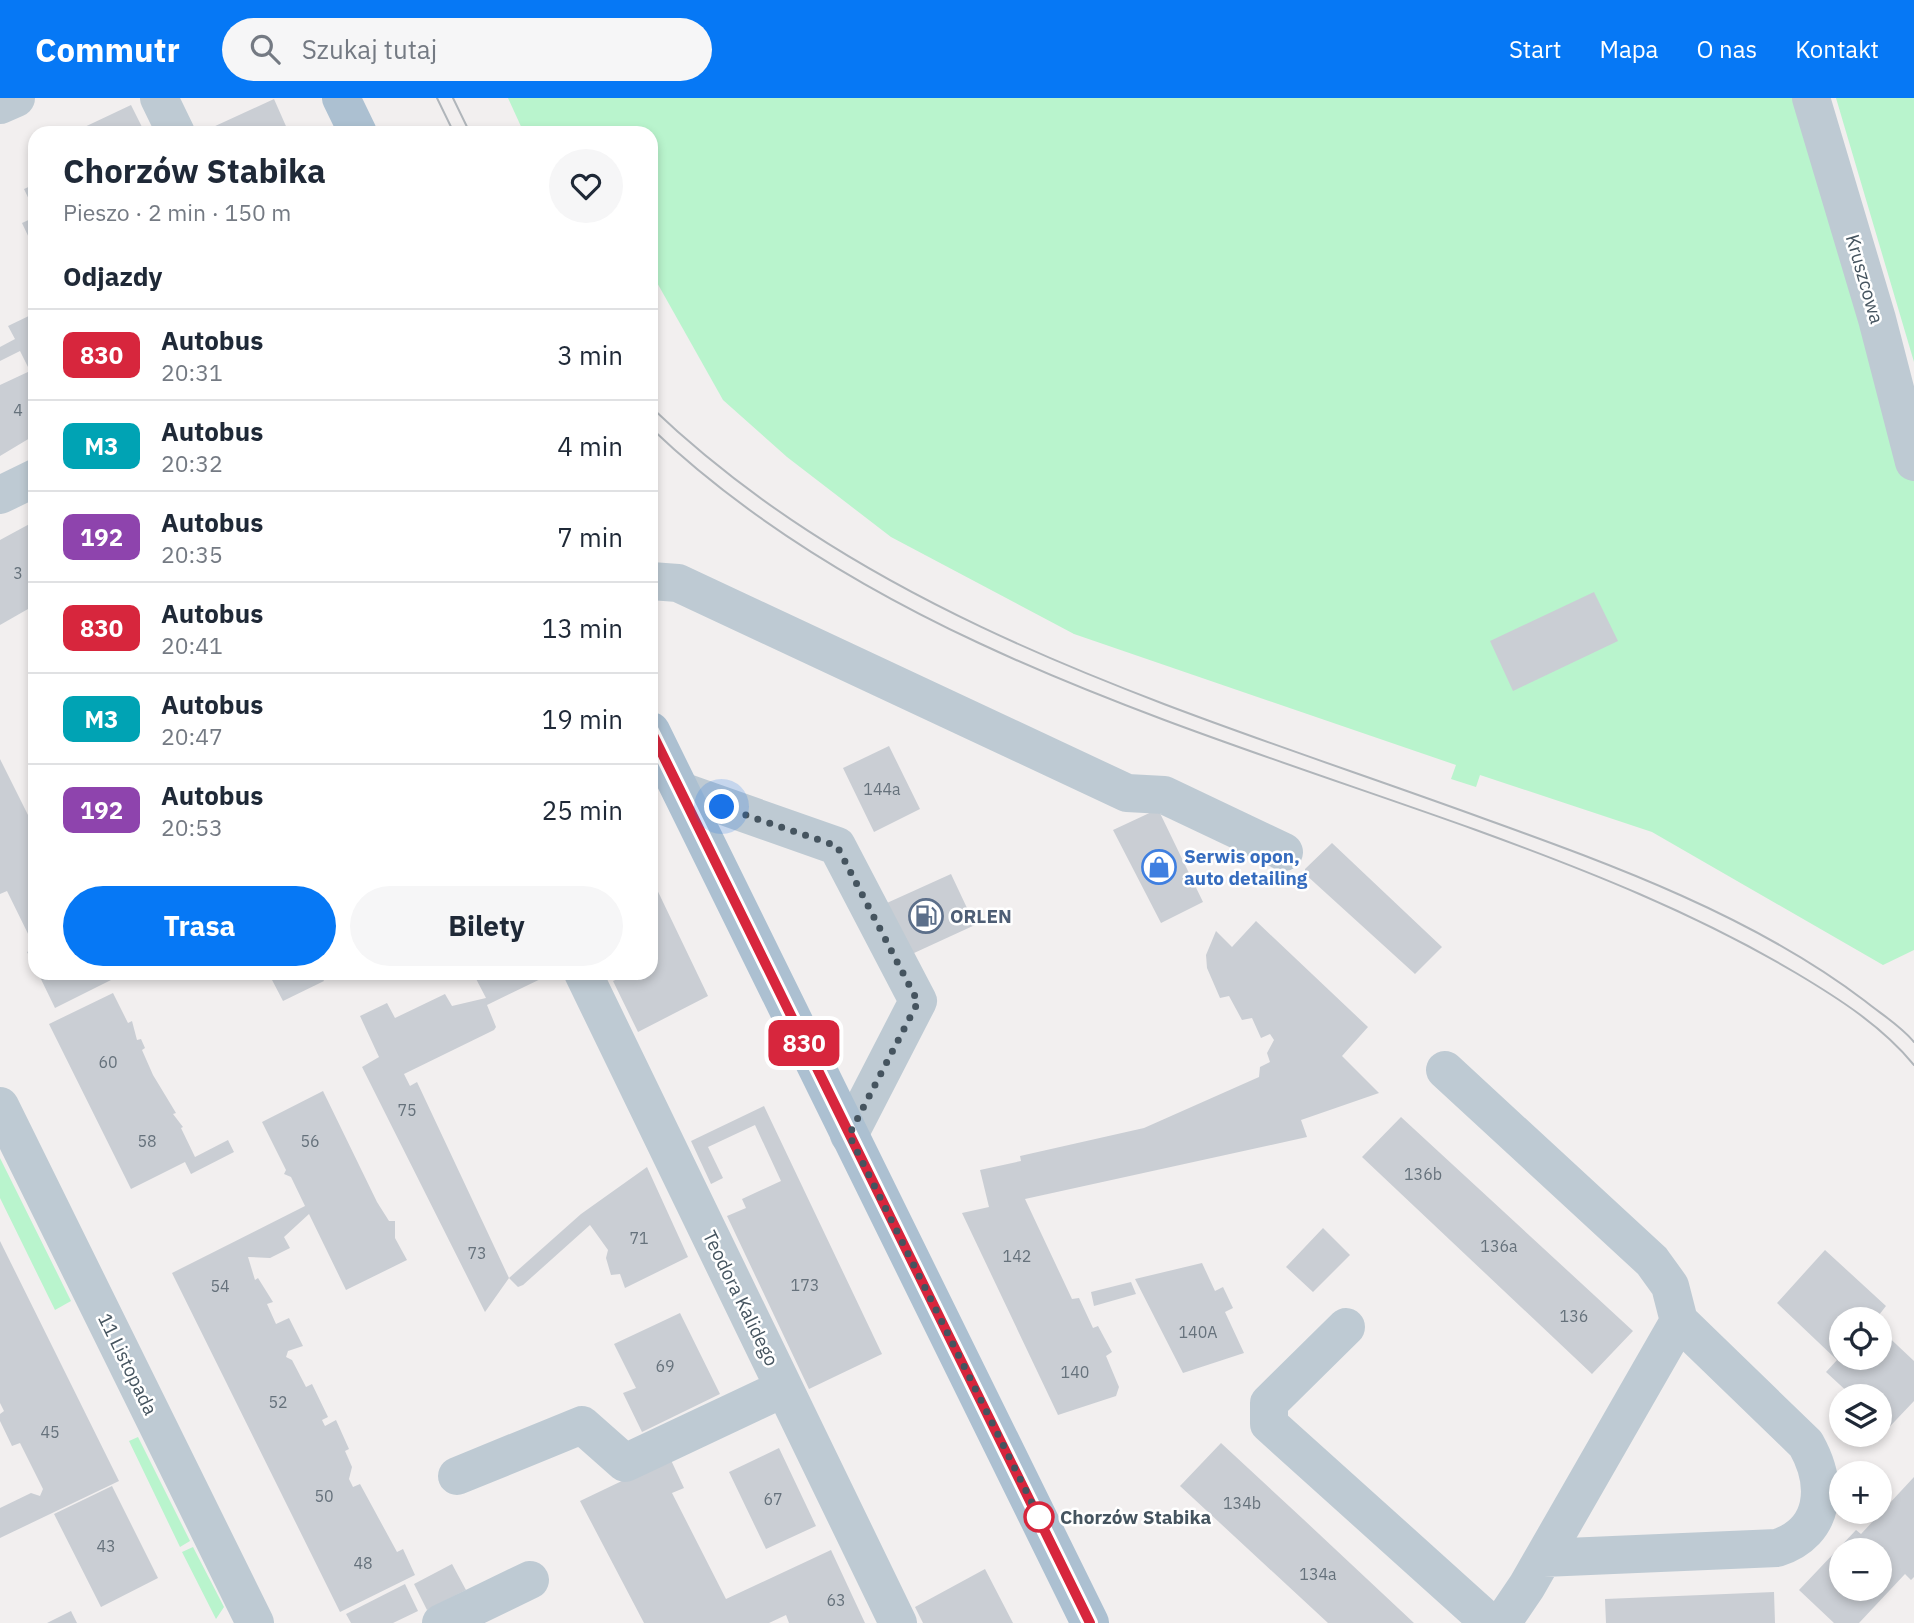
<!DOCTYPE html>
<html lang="pl">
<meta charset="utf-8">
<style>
:root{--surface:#fff;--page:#f6f6f7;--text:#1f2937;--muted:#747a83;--line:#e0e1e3;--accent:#0678f5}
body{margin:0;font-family:"IBM Plex Sans",sans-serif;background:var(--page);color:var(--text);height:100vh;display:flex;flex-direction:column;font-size:26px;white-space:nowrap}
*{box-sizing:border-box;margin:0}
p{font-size:23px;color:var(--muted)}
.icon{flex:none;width:38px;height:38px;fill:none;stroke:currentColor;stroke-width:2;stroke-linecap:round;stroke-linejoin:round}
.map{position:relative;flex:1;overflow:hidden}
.sheet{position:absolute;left:28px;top:28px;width:630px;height:854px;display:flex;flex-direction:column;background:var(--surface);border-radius:21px;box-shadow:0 4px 10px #0003}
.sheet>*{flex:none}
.badge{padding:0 14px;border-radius:10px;font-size:24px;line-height:46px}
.tools{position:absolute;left:1829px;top:1209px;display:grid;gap:14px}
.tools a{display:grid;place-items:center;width:63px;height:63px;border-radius:50%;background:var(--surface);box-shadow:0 4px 10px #0003;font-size:35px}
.you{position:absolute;width:35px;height:35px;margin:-18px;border:5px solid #fff;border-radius:50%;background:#1a73e8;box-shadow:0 0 0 10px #1a73e833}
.map>.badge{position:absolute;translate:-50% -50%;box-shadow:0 0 0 4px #fff}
h2{padding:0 35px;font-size:26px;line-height:63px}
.round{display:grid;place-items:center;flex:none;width:74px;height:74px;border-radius:37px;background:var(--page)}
.head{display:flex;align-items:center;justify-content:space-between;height:119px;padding:0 35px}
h1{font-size:33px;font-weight:700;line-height:52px}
.button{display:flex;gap:14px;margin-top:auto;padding:14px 35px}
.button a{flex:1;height:80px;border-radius:42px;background:var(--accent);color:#fff;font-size:28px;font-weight:700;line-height:80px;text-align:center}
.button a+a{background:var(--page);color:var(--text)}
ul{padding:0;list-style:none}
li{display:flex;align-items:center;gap:21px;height:91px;padding:0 35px;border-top:2px solid var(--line)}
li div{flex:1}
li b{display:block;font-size:26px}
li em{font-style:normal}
li .badge{min-width:77px;font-weight:700;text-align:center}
header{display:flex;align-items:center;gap:42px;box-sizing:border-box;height:98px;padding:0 35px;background:var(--accent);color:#fff}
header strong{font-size:33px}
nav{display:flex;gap:38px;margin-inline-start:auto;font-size:24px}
.search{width:490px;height:63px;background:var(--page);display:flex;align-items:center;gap:18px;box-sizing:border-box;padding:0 24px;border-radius:38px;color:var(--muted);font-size:26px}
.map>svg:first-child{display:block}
.green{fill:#b9f4cd}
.building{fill:#caced4;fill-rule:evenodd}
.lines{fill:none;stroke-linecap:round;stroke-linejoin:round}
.minor{stroke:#becad3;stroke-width:38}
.major{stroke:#acc0d1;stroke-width:38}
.tram{stroke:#b0b5ba;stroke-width:2}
.line-casing{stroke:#fff;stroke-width:16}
.line{stroke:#d7263d;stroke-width:10}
.walk{stroke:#45545f;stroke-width:7;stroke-dasharray:0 12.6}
.stop-dot{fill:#fff;stroke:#d7263d;stroke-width:3.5}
.labels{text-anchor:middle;stroke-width:5;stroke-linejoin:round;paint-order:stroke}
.number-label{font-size:16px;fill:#66727c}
.street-label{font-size:19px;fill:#45545f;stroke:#fff}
.shop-label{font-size:19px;font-weight:bold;fill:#366cbe;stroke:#fff;text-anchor:start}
.service-label{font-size:19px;font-weight:bold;fill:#4e5e75;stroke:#fff;text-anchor:start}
.stop-label{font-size:19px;font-weight:bold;fill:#45545f;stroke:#fff;text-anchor:start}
</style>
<header>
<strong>Commutr</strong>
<div class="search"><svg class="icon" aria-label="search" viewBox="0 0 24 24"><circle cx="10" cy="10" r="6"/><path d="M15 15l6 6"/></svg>Szukaj tutaj</div>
<nav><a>Start</a><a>Mapa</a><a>O nas</a><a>Kontakt</a></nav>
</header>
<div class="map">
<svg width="1914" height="1525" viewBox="0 0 1914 1525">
<rect width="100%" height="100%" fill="#f2efef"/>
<!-- green -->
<path class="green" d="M508 0H1795L1914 383V852L1883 867 1652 734 1480 677 1476 689 1451 681 1456 667 1074 536 891 439 787 359 723 302 651 174V35H524Z
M1836 0H1914V264Z
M0 1060 71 1203 55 1212 0 1100Z
M138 1339 190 1443 180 1449 129 1343Z
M193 1449 224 1509 216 1521 182 1454Z"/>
<!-- building -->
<path class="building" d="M274 1 289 35H200Z
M131 7 145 35H77L76 33Z
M35 86V114L24 91Z
M35 119V140L30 142 22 125Z
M35 215V337L0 358V287L30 273 20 253 0 263V249L15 241 8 228Z
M35 423V507L0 527V442Z
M1594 494 1618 543 1513 593 1490 543Z
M889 648 920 711 874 734 843 670Z
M0 661 35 731V869L27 854 35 850 7 793 0 796Z
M1158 711 1203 804 1161 825 1113 732Z
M1332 745 1442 849 1415 876 1305 776V771Z
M951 776 975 827 901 861 878 809Z
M651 779 708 898 638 934 613 883 631 875H651Z
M1256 823 1368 929 1342 958 1379 995 1301 1022 1307 1039 1025 1101 1072 1201 1079 1200 1093 1230 1098 1228 1112 1254 1106 1258 1119 1289 1116 1298 1058 1317 962 1115 989 1109 980 1072 1021 1063 1020 1058 1144 1030 1259 979 1260 969 1270 964 1267 955 1274 942 1270 936 1261 940 1252 920 1242 922 1229 898 1220 900 1207 870 1206 857 1216 833 1232 849Z
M38 875H125L55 910Z
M281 875H320L324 883 283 903 271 880Z
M473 875H553L487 907 496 929 494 932 404 976 410 988 417 984 509 1180 485 1214 362 969 379 959 360 918 387 905 395 920 445 896 452 908 486 900Z
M113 895 128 925 132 923 137 942 141 941 145 950 142 952 153 977 176 1015 173 1016 183 1029 181 1030 195 1059 228 1042 234 1054 191 1076 185 1064 131 1091 49 926Z
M323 993 377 1104 389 1123H395V1140L407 1162 346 1192 309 1116 284 1139 290 1150 270 1160 248 1159 255 1182 258 1180 273 1204 267 1206 276 1226 289 1220 303 1248 288 1253 286 1259 292 1262 306 1289 312 1286 328 1319 322 1322 325 1328 336 1322 349 1351 345 1353 352 1369 349 1381 353 1389 360 1386 397 1454 403 1451 415 1477 340 1514 172 1175 305 1108 291 1079 284 1076 286 1072 262 1024Z
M764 1008 882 1256 809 1291 727 1118 746 1110 742 1101 781 1083 755 1027 708 1049 723 1080 711 1086 691 1043Z
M1401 1019 1633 1233 1592 1276 1362 1059Z
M647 1069 688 1159 625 1190 620 1176 611 1177 606 1160 608 1152 590 1127 523 1187 518 1189 509 1180 581 1116Z
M1323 1130 1350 1157 1313 1194 1286 1169Z
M0 1143 119 1383 0 1440V1410L31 1395 40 1398 43 1391 20 1345 12 1348 0 1323V1316L4 1313 0 1305Z
M1825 1152 1886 1208 1875 1222H1841V1260H1880V1231L1914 1263V1303L1878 1341 1874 1337H1880V1298H1852L1826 1274 1837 1262 1777 1205Z
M1202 1165 1215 1193 1223 1189 1233 1210 1225 1214 1244 1255 1183 1275 1135 1181Z
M1131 1184 1136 1196 1094 1208 1091 1194Z
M680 1215 720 1296 642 1334 623 1295 636 1290 614 1246Z
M1221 1345 1303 1421 1414 1525H1328L1180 1388Z
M779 1350 816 1428 766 1451 729 1374Z
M670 1360 684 1390 672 1395 726 1501 831 1452 865 1525H789L786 1517 769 1525H644L580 1403Z
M1914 1379V1479L1911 1482 1905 1476 1859 1525H1834L1799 1492 1856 1432 1861 1436ZM1841 1452H1880V1491H1841Z
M112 1388 158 1480 101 1509 54 1416Z
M452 1466 466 1492 427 1512 414 1486Z
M985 1471 1013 1525H923L915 1509Z
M405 1486 418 1513 393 1525H351L346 1516Z
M1774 1494 1775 1525H1606L1605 1501Z
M71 1513 77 1525H47Z"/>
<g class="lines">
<!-- minor -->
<path class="minor" d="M159 0 176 35
M1811 0 1877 221 1914 364
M0 7 16 0
M0 397 35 380
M651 483 678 485 1127 695 1164 697 1284 754
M681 693 837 748 918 903 849 1037
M583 875 898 1525
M1445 972 1652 1163 1670 1188 1679 1223 1527 1488 1502 1525
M0 1008 255 1525
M1346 1229 1269 1305V1326L1490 1525
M457 1378 582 1327 625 1365 784 1290
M1543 1460 1777 1450C1826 1434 1829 1387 1806 1346L1679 1223
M441 1525 530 1482"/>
<!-- major -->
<path class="major" d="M341 0 358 35
M651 633 1090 1525"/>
<!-- tram -->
<path class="tram" d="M437 0 454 35
M453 0 470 35
M651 309C882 530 1192 614 1485 721 1613 767 1755 819 1865 903 1881 916 1901 928 1914 944
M651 330C874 543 1192 630 1476 732 1586 772 1695 815 1796 875 1838 900 1882 928 1914 967"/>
</g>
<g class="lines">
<!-- line casing -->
<g class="line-casing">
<path id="line" d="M651 633 1090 1525"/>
</g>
<!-- line -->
<use href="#line" class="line"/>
<!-- walk -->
<path class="walk" d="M722 709 837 748 918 904 849 1037 1039 1419"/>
</g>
<!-- icons -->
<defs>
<g id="shop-ring" transform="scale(1.75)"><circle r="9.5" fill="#fff" stroke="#3f7fe0" stroke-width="1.5"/><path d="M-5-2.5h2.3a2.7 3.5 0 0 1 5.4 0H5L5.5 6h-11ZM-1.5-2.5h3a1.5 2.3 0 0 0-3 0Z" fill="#3f7fe0"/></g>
<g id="fuel-ring" transform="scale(1.75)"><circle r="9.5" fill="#fff" stroke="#5c6f8a" stroke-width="1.5"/><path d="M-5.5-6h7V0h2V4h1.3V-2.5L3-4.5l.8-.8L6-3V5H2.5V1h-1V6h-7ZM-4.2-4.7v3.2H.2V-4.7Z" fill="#5c6f8a"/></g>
</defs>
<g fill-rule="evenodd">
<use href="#shop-ring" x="1159" y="769"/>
<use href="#fuel-ring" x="926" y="818"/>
</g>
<!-- markers -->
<circle class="stop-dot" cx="1039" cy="1419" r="14"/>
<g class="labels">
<!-- number labels -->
<g class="number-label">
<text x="18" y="318">4</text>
<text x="18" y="481">3</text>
<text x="882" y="697">144a</text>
<text x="108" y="970">60</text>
<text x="407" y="1018">75</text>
<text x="147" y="1049">58</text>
<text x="310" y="1049">56</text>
<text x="1423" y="1082">136b</text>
<text x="639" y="1146">71</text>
<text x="1499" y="1154">136a</text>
<text x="477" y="1161">73</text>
<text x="1017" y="1164">142</text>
<text x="805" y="1193">173</text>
<text x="220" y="1194">54</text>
<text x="1574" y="1224">136</text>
<text x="1198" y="1240">140A</text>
<text x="665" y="1274">69</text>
<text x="1075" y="1280">140</text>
<text x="278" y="1310">52</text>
<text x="50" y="1340">45</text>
<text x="324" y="1404">50</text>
<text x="773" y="1407">67</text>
<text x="1242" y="1411">134b</text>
<text x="106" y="1454">43</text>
<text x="363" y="1471">48</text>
<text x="1318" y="1482">134a</text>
<text x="836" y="1508">63</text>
</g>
<!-- street labels -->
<g class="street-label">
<text transform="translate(1865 181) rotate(74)" y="7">Kruszcowa</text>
<text transform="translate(741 1200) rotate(64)" y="7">Teodora Kalidego</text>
<text transform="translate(128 1266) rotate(64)" y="7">11 Listopada</text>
</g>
<!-- shop labels -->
<g class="shop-label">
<text x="1184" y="765">Serwis opon,<tspan x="1184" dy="22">auto detailing</tspan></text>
</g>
<!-- service labels -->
<g class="service-label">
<text x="950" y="825">ORLEN</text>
</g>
<!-- stop labels -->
<g class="stop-label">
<text x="1060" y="1426">Chorzów Stabika</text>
</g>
</g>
</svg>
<div class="tools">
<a><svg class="icon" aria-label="locate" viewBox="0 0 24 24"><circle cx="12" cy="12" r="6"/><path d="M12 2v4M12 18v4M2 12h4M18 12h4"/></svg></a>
<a><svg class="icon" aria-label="layers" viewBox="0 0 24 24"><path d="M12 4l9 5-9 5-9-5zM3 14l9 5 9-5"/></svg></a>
<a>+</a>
<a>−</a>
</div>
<div class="you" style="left:722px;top:709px"></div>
<b class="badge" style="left:804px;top:945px;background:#d7263d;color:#fff">830</b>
<section class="sheet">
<div class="head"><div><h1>Chorzów Stabika</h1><p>Pieszo · 2 min · 150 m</p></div><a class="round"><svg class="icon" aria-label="heart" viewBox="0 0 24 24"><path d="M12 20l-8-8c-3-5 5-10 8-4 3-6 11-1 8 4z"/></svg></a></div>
<h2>Odjazdy</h2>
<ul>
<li><span class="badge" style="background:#d7263d;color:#fff">830</span><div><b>Autobus</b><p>20:31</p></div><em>3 min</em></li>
<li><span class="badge" style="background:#00a3b4;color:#fff">M3</span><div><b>Autobus</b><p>20:32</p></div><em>4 min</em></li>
<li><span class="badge" style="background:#8e44ad;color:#fff">192</span><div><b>Autobus</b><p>20:35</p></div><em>7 min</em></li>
<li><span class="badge" style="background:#d7263d;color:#fff">830</span><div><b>Autobus</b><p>20:41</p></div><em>13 min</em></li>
<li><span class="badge" style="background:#00a3b4;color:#fff">M3</span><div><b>Autobus</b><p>20:47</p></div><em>19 min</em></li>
<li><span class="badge" style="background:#8e44ad;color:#fff">192</span><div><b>Autobus</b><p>20:53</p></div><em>25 min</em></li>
</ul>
<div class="button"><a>Trasa</a><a>Bilety</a></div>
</section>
</div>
